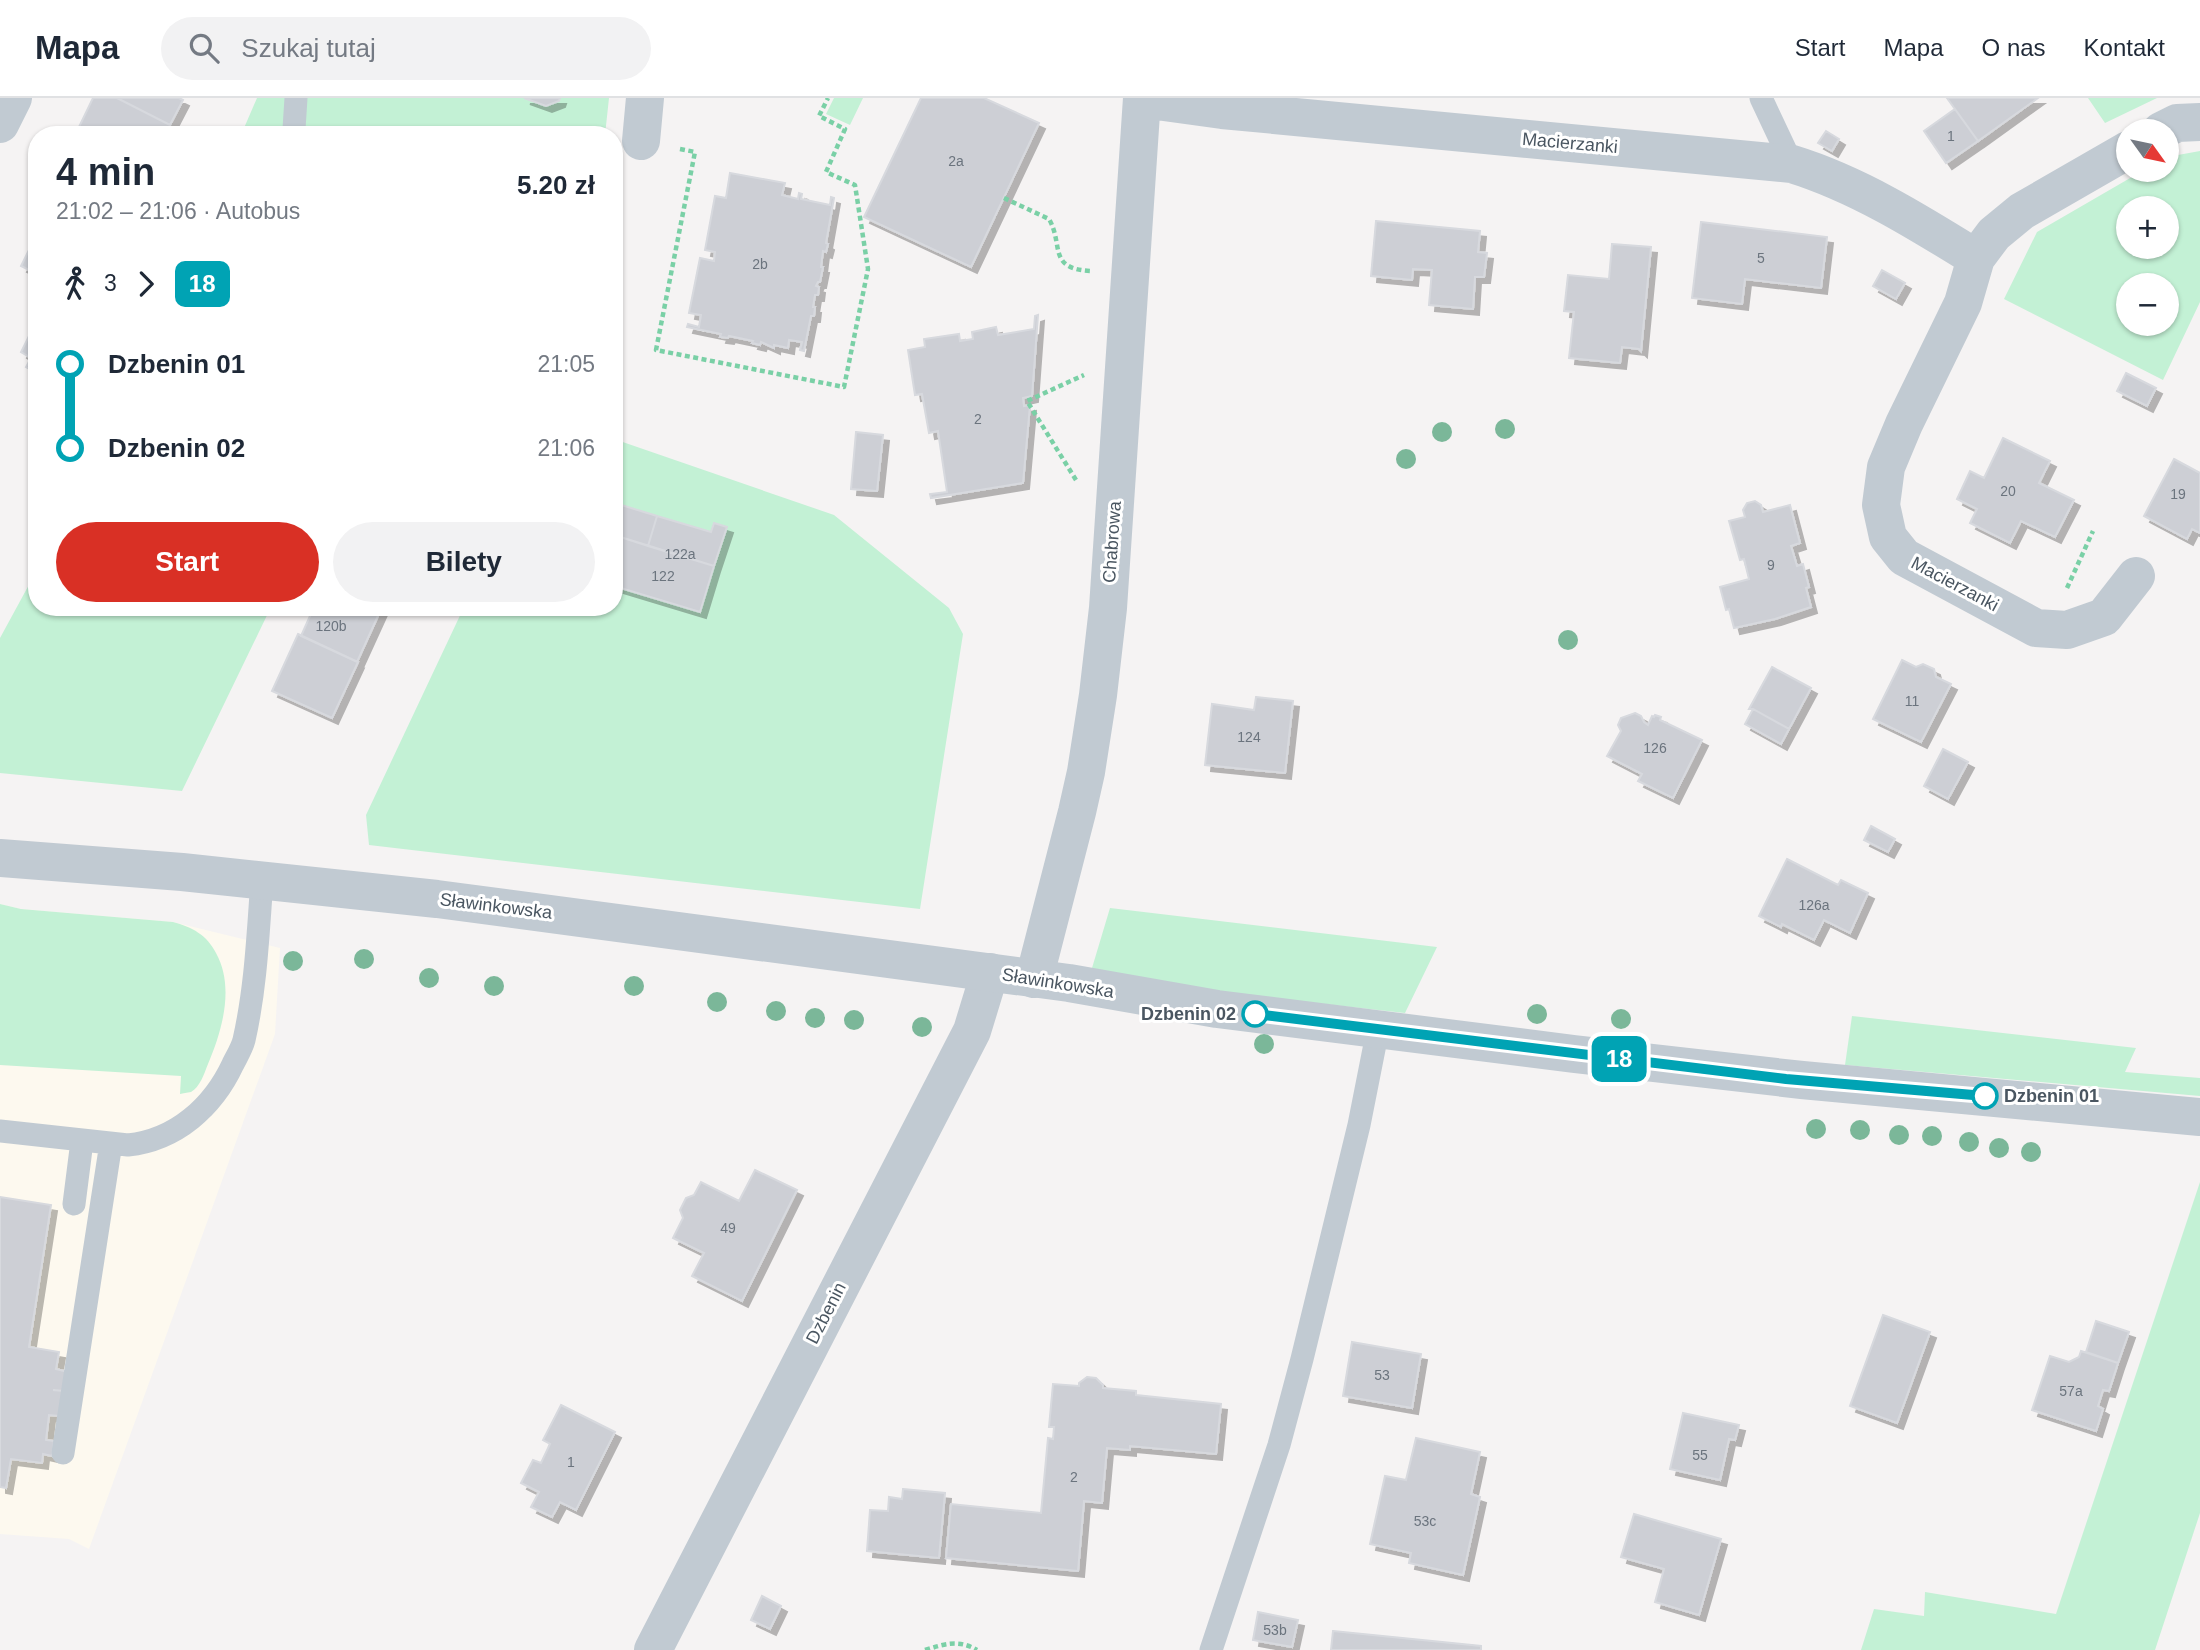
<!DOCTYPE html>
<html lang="pl">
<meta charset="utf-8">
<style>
:root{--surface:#fff;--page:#f2f2f3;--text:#1f2937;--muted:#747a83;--line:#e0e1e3;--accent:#d93025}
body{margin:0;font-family:Arial,sans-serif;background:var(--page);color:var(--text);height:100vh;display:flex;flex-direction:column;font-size:26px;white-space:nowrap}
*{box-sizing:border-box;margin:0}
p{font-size:23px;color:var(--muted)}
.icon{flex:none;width:38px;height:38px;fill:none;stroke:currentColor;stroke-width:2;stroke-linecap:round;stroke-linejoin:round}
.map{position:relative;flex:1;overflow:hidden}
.sheet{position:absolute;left:28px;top:28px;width:595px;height:490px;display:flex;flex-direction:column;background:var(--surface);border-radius:28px;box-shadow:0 2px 5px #0004}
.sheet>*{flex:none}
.badge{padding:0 14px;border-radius:10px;font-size:24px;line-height:46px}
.needle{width:46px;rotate:123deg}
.buttons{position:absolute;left:2116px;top:21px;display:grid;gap:14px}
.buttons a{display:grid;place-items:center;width:63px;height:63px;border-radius:50%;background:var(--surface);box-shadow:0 2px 5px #0004;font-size:35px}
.map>.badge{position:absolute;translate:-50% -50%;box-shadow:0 0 0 4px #fff}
.legs{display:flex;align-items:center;gap:10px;height:77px;padding:0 28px;font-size:23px}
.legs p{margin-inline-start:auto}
.summary{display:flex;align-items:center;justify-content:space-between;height:119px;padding:0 28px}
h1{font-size:38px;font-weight:800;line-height:52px}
.primary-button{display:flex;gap:14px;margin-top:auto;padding:14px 28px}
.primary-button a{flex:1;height:80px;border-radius:42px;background:var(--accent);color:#fff;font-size:28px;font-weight:800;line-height:80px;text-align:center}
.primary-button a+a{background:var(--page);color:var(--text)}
ul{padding:0 28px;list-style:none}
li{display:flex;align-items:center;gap:24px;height:84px;font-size:26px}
li i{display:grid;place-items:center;width:10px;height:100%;margin:0 9px;background:currentColor}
li i::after{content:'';width:18px;height:18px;margin:-9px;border:5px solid;border-radius:50%;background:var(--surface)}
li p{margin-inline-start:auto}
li:first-child i{background:linear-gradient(#0000 50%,currentColor 0)}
li:last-child i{background:linear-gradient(currentColor 50%,#0000 0)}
header{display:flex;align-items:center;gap:42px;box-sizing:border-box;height:98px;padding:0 35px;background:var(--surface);border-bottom:2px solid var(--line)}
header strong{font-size:33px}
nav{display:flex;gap:38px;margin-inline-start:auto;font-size:24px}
.search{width:490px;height:63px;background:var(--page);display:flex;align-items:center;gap:18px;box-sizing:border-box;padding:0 24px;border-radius:38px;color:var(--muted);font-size:26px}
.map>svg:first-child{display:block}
.commercial{fill:#fdf9ef}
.green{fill:#c3f1d5;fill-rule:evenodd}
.building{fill:#cdcfd5;stroke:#d7d9de;stroke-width:2;filter:url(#shadow)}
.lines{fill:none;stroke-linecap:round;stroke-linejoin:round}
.path{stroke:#7ad0a6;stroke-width:4.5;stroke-dasharray:5 3.5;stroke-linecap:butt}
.service{stroke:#c1cad2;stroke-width:23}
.minor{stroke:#c1cad2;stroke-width:38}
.tertiary{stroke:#c1cad2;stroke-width:38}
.tree{fill:#7bb799}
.line-1-casing{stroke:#fff;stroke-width:16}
.line-1{stroke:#00a3b4;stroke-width:10}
.stop-1-dot{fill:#fff;stroke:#00a3b4;stroke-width:3.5}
.labels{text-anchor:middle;stroke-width:6;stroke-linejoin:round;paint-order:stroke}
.number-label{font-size:14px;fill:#6b747e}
.street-label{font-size:18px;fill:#4a5661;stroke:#fff}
.stop-label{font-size:18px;font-weight:bold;fill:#4a5661;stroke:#fff;text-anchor:end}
</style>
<header>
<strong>Mapa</strong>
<div class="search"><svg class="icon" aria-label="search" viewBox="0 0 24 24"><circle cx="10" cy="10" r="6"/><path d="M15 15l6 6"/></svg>Szukaj tutaj</div>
<nav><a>Start</a><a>Mapa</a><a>O nas</a><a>Kontakt</a></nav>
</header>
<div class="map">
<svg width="2200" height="1552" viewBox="0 0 2200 1552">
<defs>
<filter id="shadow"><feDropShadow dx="6" dy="6" stdDeviation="0" flood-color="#0004"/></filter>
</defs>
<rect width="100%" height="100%" fill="#f5f3f3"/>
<!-- commercial -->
<path class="commercial" d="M0 806 21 811 173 824 280 850 275 936 89 1451 69 1441 0 1436Z"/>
<!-- green -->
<path class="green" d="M257 0H609L605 37H241Z
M834 0H863L850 27 826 16Z
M2088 0H2157L2105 25Z
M2200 53V204L2163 282 2004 201 2037 134 2144 72H2166L2167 59ZM2128 110H2166V149H2128ZM2128 187H2166V226H2128Z
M614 341 834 417 949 510 963 536 920 811 369 747 366 717 464 509H614Z
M37 472V509H271L182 693 0 675V540Z
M0 806 21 811 173 824C192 829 207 837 216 855 235 889 222 933 208 966 204 976 200 989 191 994 187 995 183 995 180 996L181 978 0 967Z
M1110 810 1437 849 1405 915 1089 880Z
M1852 918 2136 950 2125 974 2200 980V998L1845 967Z
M2200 1084V1415L2155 1552H1861L1874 1511 1924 1518 1925 1494 2056 1516Z"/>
<!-- building -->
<path class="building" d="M93 0H117L170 27 165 37H85L77 33Z
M117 0H179L183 2 170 27Z
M524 0H560L559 3 546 8Z
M921 0H984L1039 25 971 169 864 119Z
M1947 0H2038L1978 43Z
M1955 11 1978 43 1946 65 1924 33Z
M1826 33 1839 41 1832 53 1818 45Z
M730 75 785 85 782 97 798 101 799 95 802 96 801 101 830 107 831 99 834 100 826 145 828 146 826 154 823 153 821 169H823L820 184H818L816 188 819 189 818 197H815L813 209H815L814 218H811L804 253 800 252 802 244 789 242 788 250 774 247V250L761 244 760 247 752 245 753 243 729 238 728 240 720 239 721 236 687 229 688 226 699 229 701 217 689 215 700 160 714 163 715 154 705 152 715 98 726 100Z
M1376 123 1480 133 1478 154 1487 155 1484 179H1475L1473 211 1429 207 1432 172 1413 171 1412 182 1371 178Z
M1701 124 1827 139 1821 190 1745 181 1742 206 1692 200Z
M37 136V176L21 168Z
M1612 146 1651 149 1641 253 1639 251 1622 249 1620 265 1569 260 1574 214 1564 213 1568 177 1609 181Z
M1882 172 1905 185 1896 201 1873 188Z
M1038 217 1032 298 1023 300 1024 308 1030 307 1023 385 931 400 930 396 947 394 938 333 929 335 922 296 915 297 908 252 925 249 924 241 959 236 960 243 973 241 972 234 996 229 998 237 1034 231 1035 218Z
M36 224H37V275L26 269 31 260 21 254Z
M2126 275 2156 290 2147 308 2117 293Z
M856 334 883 337 877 393 851 391Z
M2003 340 2050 363 2039 385 2074 402 2055 439 2021 423 2010 445 1970 425 1977 411 1957 401 1970 373 1984 380Z
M2174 361 2200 375V435L2192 431 2187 441 2144 418Z
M1755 403 1761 407 1763 414 1790 407 1800 445 1791 448 1797 468 1803 466 1809 489 1806 490 1811 509 1775 521 1734 530 1729 511 1726 512 1720 489 1749 481 1744 461 1740 462 1729 423 1745 419 1743 412 1747 405Z
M615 405 657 418 648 448 614 437Z
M657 418 711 434 714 425 727 429 714 468 648 448Z
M614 437 714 468 700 514 614 488Z
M382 509 357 564 301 538 314 509Z
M298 536 358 564 332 620 272 593Z
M1902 562 1916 569 1923 566 1934 571 1936 579 1951 586 1921 644 1873 621Z
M1772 569 1811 590 1789 631 1753 611H1749Z
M1256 599 1293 603 1285 675 1205 667 1212 606 1254 612Z
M1753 611 1789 631 1781 646 1745 626Z
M1635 615 1641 618 1644 624 1648 627 1652 618 1654 619 1655 617 1661 619 1660 622 1702 642 1673 700 1638 683 1642 676 1607 658 1621 633 1618 627 1621 620Z
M1943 651 1968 664 1948 701 1924 688Z
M1871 728 1895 741 1888 754 1864 742Z
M1787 761 1838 787 1841 782 1868 795 1850 835 1824 822 1814 842 1782 826 1781 829 1759 818Z
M755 1072 797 1092 742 1203 692 1178 704 1155 673 1140 683 1120 680 1112 686 1100 694 1097 701 1084 739 1103Z
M0 1099 51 1107 29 1249 59 1254 56 1271 68 1274 65 1293 53 1292 63 1293 59 1318 49 1317 46 1342 54 1343 52 1358 43 1356 42 1365 11 1361 6 1390 0 1389Z
M1883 1217 1930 1234 1897 1325 1850 1308Z
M2096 1223 2129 1234 2118 1265 2086 1254Z
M1352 1244 1421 1256 1412 1310 1343 1298Z
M2081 1253 2118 1265 2109 1293 2103 1292 2098 1308 2103 1311 2096 1333 2032 1312 2050 1258 2069 1264 2079 1259Z
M1087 1279 1096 1280 1103 1287V1290L1136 1293V1297L1221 1306 1216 1356 1130 1348V1352L1107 1350 1102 1405 1084 1403 1078 1473 946 1460 951 1406 1041 1415 1048 1340 1053 1341 1054 1329H1049L1053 1286 1079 1288V1285Z
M561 1307 615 1334 576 1412 560 1404 552 1419 531 1409 539 1394 521 1385 533 1362 541 1365 550 1346 543 1342Z
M1683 1315 1739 1327 1735 1342 1729 1341 1720 1382 1670 1371Z
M1416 1340 1480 1354 1471 1396 1480 1399 1463 1477 1409 1465 1411 1455 1370 1446 1385 1378 1406 1382Z
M903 1391 945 1395 939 1460 867 1453 870 1412 888 1413 889 1399 902 1401Z
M1634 1416 1721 1441 1699 1517 1655 1504 1664 1471 1621 1459Z
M762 1498 781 1508 770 1531 751 1522Z
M1258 1514 1298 1522 1292 1549 1253 1542Z
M1333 1533 1481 1548V1552H1331Z"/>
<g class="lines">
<!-- path -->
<path class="path" d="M680 51 695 54 656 252 844 289 868 171 855 87 826 74 845 31 819 18 828 0
M1004 100 1049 121C1064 147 1047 171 1091 173
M1076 382 1027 303 1084 277
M2067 490 2093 433
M925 1552C945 1546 958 1541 977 1552"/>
<!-- service -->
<path class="service" d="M1761 0 1792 66
M291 37 294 31 296 0
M0 1033 128 1047C176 1042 213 1009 233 966 237 958 242 950 244 942 256 889 258 835 262 782
M74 1106 82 1043
M63 1355 111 1045
M1211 1552 1279 1347 1302 1261 1359 1027 1378 931"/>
<!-- minor -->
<path class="minor" d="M1142 1 1222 12 1792 66C1857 86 1918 124 1976 160L1963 205 1904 326 1886 369 1881 407 1888 439 1904 459 2036 530 2067 532 2104 519 2136 478
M0 26 13 0
M2161 33 2177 25 2200 24
M641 43 645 0
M1976 160 1994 136 2022 113 2128 52
M1034 881 1077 714 1086 674 1098 597 1108 510 1142 0
M653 1552 972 933 990 874"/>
<!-- tertiary -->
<path class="tertiary" d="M0 760 182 774 437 801 1069 885 1217 911 1574 956 1802 982 2200 1019"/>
</g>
<!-- trees -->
<g class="tree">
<circle cx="1505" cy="331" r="10"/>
<circle cx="1442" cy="334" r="10"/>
<circle cx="1406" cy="361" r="10"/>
<circle cx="1568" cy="542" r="10"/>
<circle cx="364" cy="861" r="10"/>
<circle cx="293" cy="863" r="10"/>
<circle cx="429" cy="880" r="10"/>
<circle cx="494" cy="888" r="10"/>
<circle cx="634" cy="888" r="10"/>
<circle cx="717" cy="904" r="10"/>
<circle cx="776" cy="913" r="10"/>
<circle cx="1537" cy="916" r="10"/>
<circle cx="815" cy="920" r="10"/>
<circle cx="1621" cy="921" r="10"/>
<circle cx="854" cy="922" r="10"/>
<circle cx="922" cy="929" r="10"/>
<circle cx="1264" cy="946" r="10"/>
<circle cx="1816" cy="1031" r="10"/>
<circle cx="1860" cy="1032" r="10"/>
<circle cx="1899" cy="1037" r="10"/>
<circle cx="1932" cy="1038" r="10"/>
<circle cx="1969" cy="1044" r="10"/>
<circle cx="1999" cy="1050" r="10"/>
<circle cx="2031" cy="1054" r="10"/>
</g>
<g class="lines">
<!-- line-1 casing -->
<g class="line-1-casing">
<path id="line-1" d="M1255 916 1786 981 1985 998"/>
</g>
<!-- line-1 -->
<use href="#line-1" class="line-1"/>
</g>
<!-- markers -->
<g class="stop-1-dot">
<circle cx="1255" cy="916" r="12"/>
<circle cx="1985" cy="998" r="12"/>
</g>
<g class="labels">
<!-- number labels -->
<g class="number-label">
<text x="1951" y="43">1</text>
<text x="956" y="68">2a</text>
<text x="1761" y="165">5</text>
<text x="760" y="171">2b</text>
<text x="978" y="326">2</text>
<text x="2008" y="398">20</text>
<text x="2178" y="401">19</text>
<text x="680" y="461">122a</text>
<text x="1771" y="472">9</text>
<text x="663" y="483">122</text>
<text x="331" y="533">120b</text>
<text x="1912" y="608">11</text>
<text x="1249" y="644">124</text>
<text x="1655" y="655">126</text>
<text x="1814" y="812">126a</text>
<text x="728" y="1135">49</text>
<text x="1382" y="1282">53</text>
<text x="2071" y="1298">57a</text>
<text x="1700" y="1362">55</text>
<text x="571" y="1369">1</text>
<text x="1074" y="1384">2</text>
<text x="1425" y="1428">53c</text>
<text x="1275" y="1537">53b</text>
</g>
<!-- street labels -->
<g class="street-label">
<text transform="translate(1570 45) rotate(5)" y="6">Macierzanki</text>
<text transform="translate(1112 444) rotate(-86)" y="6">Chabrowa</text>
<text transform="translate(1955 486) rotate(28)" y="6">Macierzanki</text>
<text transform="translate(496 808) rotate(7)" y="6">Sławinkowska</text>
<text transform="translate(1058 885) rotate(9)" y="6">Sławinkowska</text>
<text transform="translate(826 1215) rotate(-63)" y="6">Dzbenin</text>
</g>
<!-- stop labels -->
<g class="stop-label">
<text x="1236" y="922">Dzbenin 02</text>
<text x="2004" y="1004" text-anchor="start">Dzbenin 01</text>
</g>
</g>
</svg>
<div class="buttons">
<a><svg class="needle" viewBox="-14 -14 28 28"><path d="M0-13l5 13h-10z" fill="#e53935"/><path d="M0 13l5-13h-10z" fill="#747a83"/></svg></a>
<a>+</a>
<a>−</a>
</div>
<b class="badge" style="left:1619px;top:961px;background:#00a3b4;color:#fff">18</b>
<section class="sheet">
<div class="summary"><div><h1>4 min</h1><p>21:02 – 21:06 · Autobus</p></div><b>5.20 zł</b></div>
<div class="legs"><svg class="icon" aria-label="walk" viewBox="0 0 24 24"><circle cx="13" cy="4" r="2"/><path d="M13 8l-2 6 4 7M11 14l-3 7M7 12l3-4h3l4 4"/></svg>3<svg class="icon" aria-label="forward" viewBox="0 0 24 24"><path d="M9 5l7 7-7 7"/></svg><b class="badge" style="background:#00a3b4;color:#fff">18</b></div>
<ul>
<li><i style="color:#00a3b4"></i><b>Dzbenin 01</b><p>21:05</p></li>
<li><i style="color:#00a3b4"></i><b>Dzbenin 02</b><p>21:06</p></li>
</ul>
<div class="primary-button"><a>Start</a><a>Bilety</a></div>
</section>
</div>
